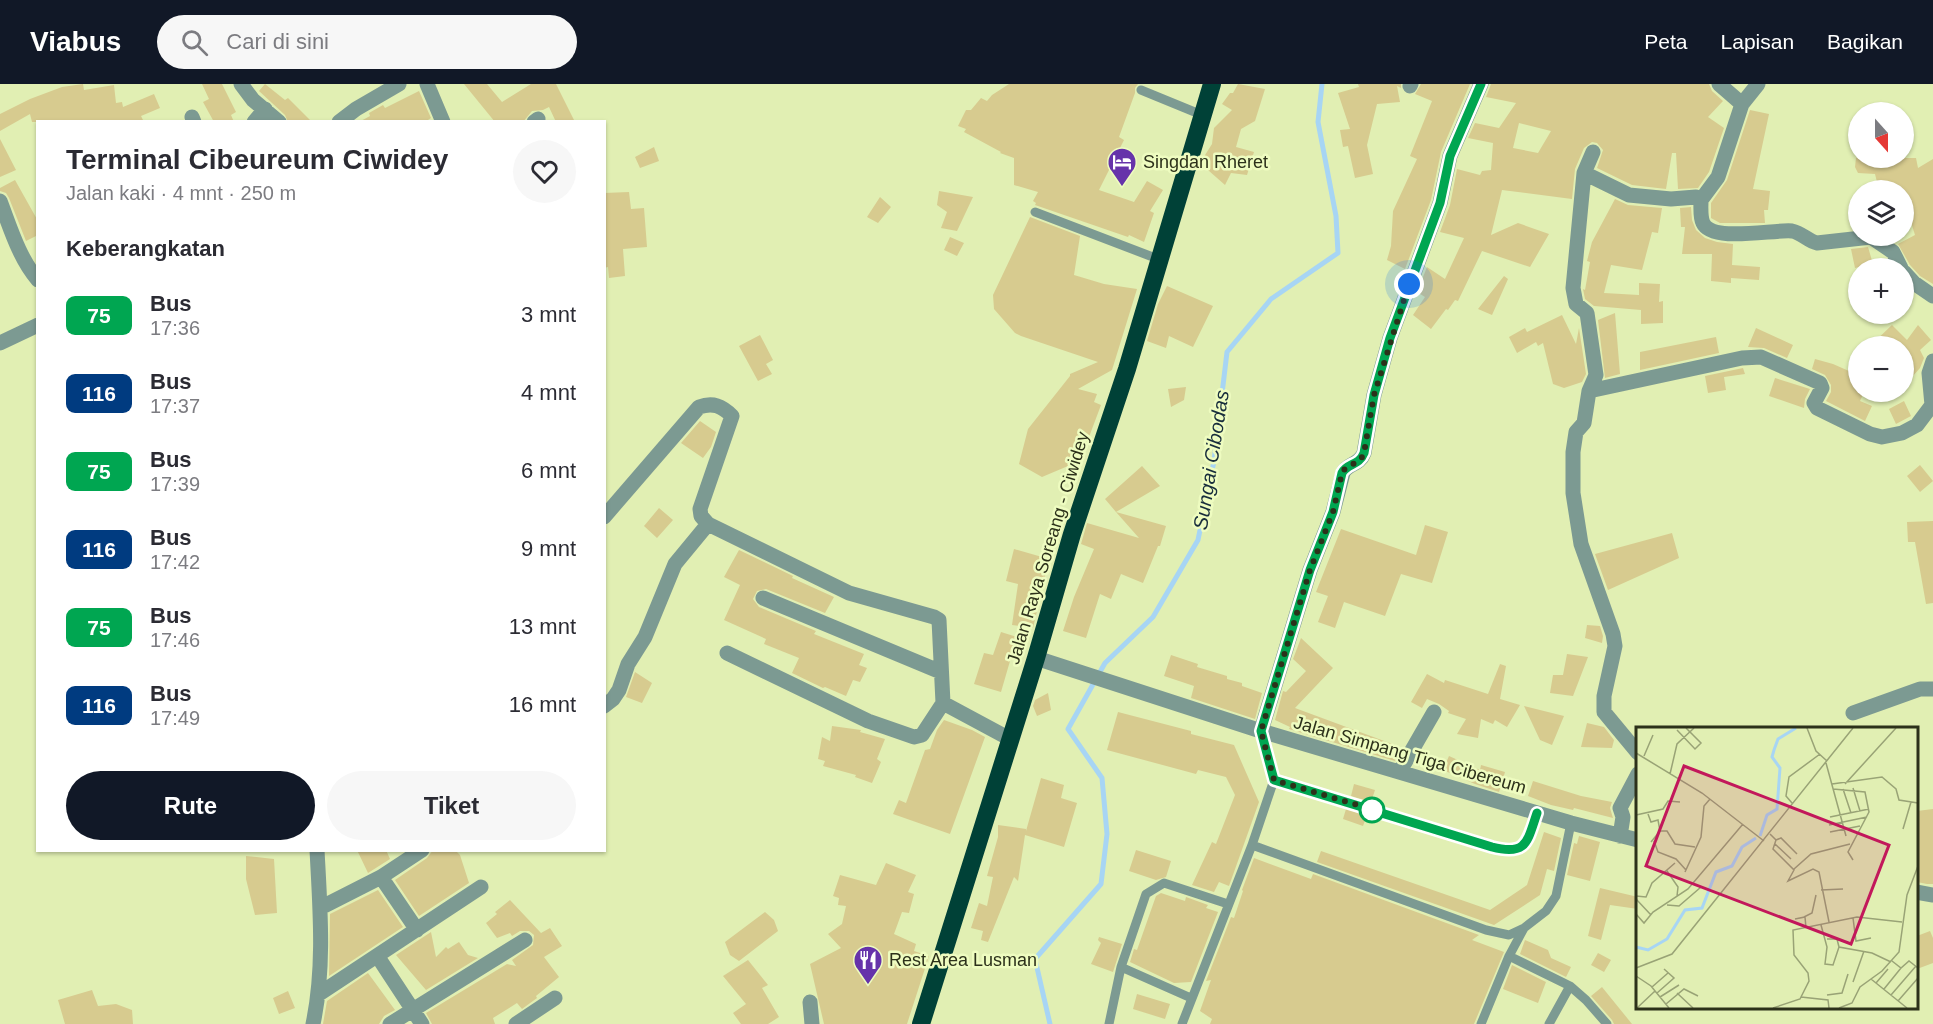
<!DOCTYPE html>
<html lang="id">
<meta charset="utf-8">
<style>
:root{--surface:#fff;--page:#f7f7f7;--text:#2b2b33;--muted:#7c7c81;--accent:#111827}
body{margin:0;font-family:Helvetica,sans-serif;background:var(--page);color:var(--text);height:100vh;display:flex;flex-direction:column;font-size:22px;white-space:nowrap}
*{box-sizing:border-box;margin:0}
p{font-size:20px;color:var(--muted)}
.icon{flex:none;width:33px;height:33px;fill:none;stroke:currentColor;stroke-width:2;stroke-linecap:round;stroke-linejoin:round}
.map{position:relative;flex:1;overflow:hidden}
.sheet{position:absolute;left:36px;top:36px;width:570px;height:732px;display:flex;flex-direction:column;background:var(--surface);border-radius:0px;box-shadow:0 2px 4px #0004}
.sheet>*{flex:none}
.badge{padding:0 12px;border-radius:9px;font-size:21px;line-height:39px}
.needle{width:39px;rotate:159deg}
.controls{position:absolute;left:1848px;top:18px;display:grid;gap:12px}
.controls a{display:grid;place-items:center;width:66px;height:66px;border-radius:50%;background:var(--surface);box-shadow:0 2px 4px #0004;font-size:30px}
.you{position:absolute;width:30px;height:30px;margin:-15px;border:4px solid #fff;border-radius:50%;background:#1a73e8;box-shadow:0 0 0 9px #1a73e833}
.map>.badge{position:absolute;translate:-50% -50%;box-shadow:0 0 0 3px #fff}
h2{padding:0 30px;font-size:22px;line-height:54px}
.round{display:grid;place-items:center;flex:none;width:63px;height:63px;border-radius:32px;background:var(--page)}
.overview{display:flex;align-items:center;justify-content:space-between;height:102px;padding:0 30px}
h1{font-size:28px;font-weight:800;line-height:45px}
.primary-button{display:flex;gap:12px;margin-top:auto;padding:12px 30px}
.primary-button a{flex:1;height:69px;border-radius:36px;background:var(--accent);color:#fff;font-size:24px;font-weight:800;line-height:69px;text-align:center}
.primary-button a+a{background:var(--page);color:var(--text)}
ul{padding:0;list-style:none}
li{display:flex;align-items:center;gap:18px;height:78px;padding:0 30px}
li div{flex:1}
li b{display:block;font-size:22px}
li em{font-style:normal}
li .badge{min-width:66px;font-weight:700;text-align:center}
header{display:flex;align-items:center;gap:36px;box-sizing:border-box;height:84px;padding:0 30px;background:var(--accent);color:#fff}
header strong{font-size:28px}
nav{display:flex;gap:33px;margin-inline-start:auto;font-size:21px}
.search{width:420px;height:54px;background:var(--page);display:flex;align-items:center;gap:15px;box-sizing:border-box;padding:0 21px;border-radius:33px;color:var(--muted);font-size:22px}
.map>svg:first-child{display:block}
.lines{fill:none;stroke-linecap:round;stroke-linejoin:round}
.stream{stroke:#a7d5f4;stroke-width:5}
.building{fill:#d7cb8f;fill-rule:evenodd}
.lane{stroke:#7c9a92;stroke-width:9}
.street{stroke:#7c9a92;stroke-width:15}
.highway{stroke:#004137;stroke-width:18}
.line-casing{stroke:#fff;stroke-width:14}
.line{stroke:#00a651;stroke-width:9}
.walk{stroke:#2c311a;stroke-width:6;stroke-dasharray:0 10.8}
.stop-dot{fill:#fff;stroke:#00a651;stroke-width:3}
.labels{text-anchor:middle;stroke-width:5;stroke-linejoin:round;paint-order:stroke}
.poi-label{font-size:18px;fill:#2c311a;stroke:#eefcc0;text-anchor:start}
.street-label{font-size:18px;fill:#2c311a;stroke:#eefcc0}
.water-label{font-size:20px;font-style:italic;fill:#182e3c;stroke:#eefcc0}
.inset-river{fill:none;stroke:#a7d5f4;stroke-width:3}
.inset-road{fill:none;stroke:#99a376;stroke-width:1.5}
.view{fill:#c2185b;fill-opacity:0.15;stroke:#c2185b;stroke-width:3}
.inset-edge{fill:none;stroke:#2c311a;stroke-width:3}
</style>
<header>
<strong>Viabus</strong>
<div class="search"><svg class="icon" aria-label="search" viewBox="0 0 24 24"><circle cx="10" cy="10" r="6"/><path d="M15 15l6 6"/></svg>Cari di sini</div>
<nav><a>Peta</a><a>Lapisan</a><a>Bagikan</a></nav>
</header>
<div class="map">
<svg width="1933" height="940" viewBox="0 0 1933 940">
<rect width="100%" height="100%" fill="#e1efb3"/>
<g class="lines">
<!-- stream -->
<path class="stream" d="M1050 940 1035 875 1101 800 1107 750 1102 694 1068 645 1105 579 1153 533 1198 456 1214 377 1227 268 1271 215 1338 169 1336 132 1318 38 1322 0"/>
</g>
<!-- building -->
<path class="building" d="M83 0 84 6 114 1 116 19 122 18 123 23 154 10 160 24 141 32 144 38H32L30 30 0 47V30L30 15 62 3Z
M202 0H222L236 28 231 31 234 38H214L203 18 209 15Z
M265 0 285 16 288 14 312 38H288L285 31 259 7Z
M464 0H487L502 18 531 0H556L575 38H556L549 23 543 26 532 27 523 38H495Z
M1009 0H1138L1135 4V9L1119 53 1124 56 1099 106 1134 118 1147 97 1163 106 1150 127 1154 129 1144 158 1129 151 1128 153 1035 121 1036 119 1033 117 1038 108 1014 101V74L1000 69 1001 68 964 48 966 45 958 42 966 26H971L981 14 987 17 992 11Z
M1238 0 1265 5 1255 37 1241 45 1236 63 1254 68 1247 91 1231 89 1225 101 1200 79 1212 60 1214 44 1232 26 1222 20 1230 9H1233Z
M1358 0H1401V4L1397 2 1400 18 1377 20 1367 61 1373 90 1355 94 1348 62 1343 63 1340 46 1350 45 1338 9 1359 3Z
M1421 0H1470L1441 68 1431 116 1405 185 1387 176 1391 162 1393 127 1417 75 1410 72 1432 17 1415 10Z
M1491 0H1709L1712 7 1723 17 1708 33 1724 44 1709 88 1698 104 1678 105 1676 69H1672L1666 105 1632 101 1597 84 1603 66 1597 59 1592 58 1584 64 1575 85 1572 115 1502 106 1491 151 1518 139 1549 150 1530 183 1482 167 1458 217 1455 216 1448 226 1446 225 1431 245 1413 231 1425 213 1417 208 1427 183 1445 195 1464 154 1440 148 1450 121 1457 85 1480 91 1482 87 1491 86 1493 59 1468 54 1475 39 1499 44 1516 19 1486 13ZM1519 39 1551 47 1538 69 1513 64Z
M419 7 431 34 425 38H359L370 32 369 29 383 21 385 24Z
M1750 26 1769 30 1753 105 1770 107 1768 126H1764L1765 139H1720L1711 134V119L1727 96Z
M0 55 16 86 0 93Z
M654 63 659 77 640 84 635 73Z
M1856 74H1916L1918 84 1933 75V200L1920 192 1910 181 1898 160 1915 151 1904 116V106H1879L1875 90 1858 89 1855 83Z
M15 96 38 137V151L26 157 9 114 6 109 0 107V104Z
M939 107 973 113 957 147 941 144 947 128 937 121Z
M629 108 631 125 644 124 647 163 623 165 625 192 609 194 608 183 604 184V109Z
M880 113 891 123 878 139 867 133Z
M1615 115 1628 121 1662 124 1658 149 1652 148 1642 186 1611 181 1604 209 1639 211V199L1660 200 1659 218 1663 217V239L1641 240V226L1594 222 1585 215 1583 205 1585 206 1590 178 1587 177 1592 158Z
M1691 123 1692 136 1696 146 1705 154 1717 158 1733 160 1732 181 1760 183 1759 196 1731 194V199L1711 197 1712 170H1682L1685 143H1681L1680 124Z
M1030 133 1080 152 1074 191 1104 200 1137 205 1112 286 1078 305 1097 310 1094 318 1101 321 1086 361 1075 384 1068 382 1042 393 1019 380 1028 345 1070 292V290L1098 278 1021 252 1015 249 994 225 993 211Z
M950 153 964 159 957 172 944 166Z
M1868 163 1873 180 1855 184 1851 165Z
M1504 192 1508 195 1492 231 1478 225Z
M1167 202 1213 222 1193 263 1169 252 1166 264 1147 257 1158 220Z
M1615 229 1620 290 1605 294 1598 236Z
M1562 231 1576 260 1579 244 1586 290 1582 298 1564 304 1553 300 1543 259 1538 262 1536 258 1517 269 1509 253 1525 244 1527 248Z
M1892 241 1907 256 1918 241 1931 256 1920 266 1924 274 1920 284 1912 293 1904 282V262H1870Z
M1756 244 1793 261 1787 274 1764 264 1748 263Z
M760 251 773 276 766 280 772 290 758 297 739 262Z
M1716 253 1719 269 1640 286V268Z
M1815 275 1833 280 1858 291V308H1864L1860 317 1872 322 1865 337 1826 317 1831 308V301L1825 291 1812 285Z
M1743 284 1745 290 1724 293 1726 306 1708 309 1705 292Z
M1775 294 1810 305 1805 315 1804 324 1769 312Z
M1186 303 1184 316 1171 323 1168 305Z
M1904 317 1911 332 1896 340 1889 325Z
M700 337 716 348 711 363 703 374 681 359Z
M1920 381 1933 397 1920 408 1907 392Z
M1142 382 1160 402 1116 428 1105 415Z
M659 424 673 436 657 454 644 442Z
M1116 428 1166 442 1160 462H1158L1143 499 1121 490 1111 515 1100 510 1086 554 1063 547 1074 513 1094 465 1081 460 1087 439 1139 454Z
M1933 437V519L1926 520 1915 458H1908L1907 438Z
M1425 441 1448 448 1432 499 1401 490 1385 532 1344 518 1335 544 1318 538 1328 512 1316 508 1341 445 1416 471Z
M1672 449 1679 474 1608 506 1595 470Z
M1014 465 1049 475 1033 544 1012 541 1018 500 1006 497Z
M739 466 793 492 792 494 834 513 825 529 766 505 757 507 753 515 759 523 816 547 814 550 864 570 859 581 867 584 860 598 853 596 846 612 825 603 823 604 792 589 799 574 764 560 766 555 724 536 740 501 724 493Z
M1587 541 1600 542 1603 552 1602 559 1585 554Z
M1001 548 1017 553 1001 608 974 600 984 569 993 571Z
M1301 554 1333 584 1295 624 1395 661 1393 665 1400 668 1395 677 1289 645 1290 643 1275 636 1283 607 1286 608 1306 587 1293 575Z
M1567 570 1588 573 1573 612 1550 609 1553 591H1563Z
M1171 571 1198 580 1197 583 1227 592V595L1242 599V602L1262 609 1255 635 1191 614 1194 602 1164 592Z
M1500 580 1506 582 1500 615 1520 621 1507 643 1495 636 1493 640 1481 635 1478 654 1457 650 1466 635 1448 629 1449 627 1439 620 1427 615 1422 624 1411 618 1427 590 1444 599 1445 596 1488 610Z
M635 588 652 599 642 619 626 613Z
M1048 609 1051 626 1037 632 1033 622 1035 616Z
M1524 622 1564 632 1552 661 1540 656Z
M1118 628 1191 647V650L1234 661 1259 718 1229 802 1219 798 1214 808 1192 801 1212 758 1216 760 1235 711 1226 693 1198 686 1196 690 1107 666Z
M944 636 972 646 985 653 950 750 893 730 899 716 906 719 925 666 930 665 937 646Z
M1587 639 1604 643 1614 656 1612 664 1581 663Z
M832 642 861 646 860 648 885 655 877 675 881 678 872 699 855 693 856 691 823 682 825 677 818 675 822 653 830 657Z
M1449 672 1480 686 1481 681 1505 688 1499 708 1475 700 1443 686Z
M1041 694 1064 701 1061 714 1077 719 1064 763 1025 751 1018 797 1014 793 988 858 981 856 983 847 971 844 979 819 987 822 993 793 987 792 998 753V741L1026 745V747Z
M1533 697 1581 712 1612 718 1610 724 1613 734 1574 724 1573 726 1551 721 1528 712Z
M1354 700 1375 706 1371 718 1351 712Z
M1346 725 1367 731 1363 742 1343 735Z
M1933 725V800H1927L1917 798V727Z
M1544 748 1561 754 1554 787 1547 785 1540 811 1494 841 1317 778 1321 767 1490 826 1527 801Z
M1579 752 1600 758 1590 797 1567 791 1574 759 1577 760Z
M357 766H386L390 775 368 789Z
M433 766H455L460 771 469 799 419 832 395 796 427 774Z
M1136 766 1171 777 1166 793 1156 796 1129 787Z
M246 772 274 775 277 829 255 831 246 795Z
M1254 774 1311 795 1313 790 1479 851 1472 856 1504 868 1474 940H1210L1212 935 1200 927 1211 896 1206 897 1231 833 1234 834 1243 807 1242 806Z
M886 779 916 791 908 808 914 810 909 829 902 828 894 850 916 860 914 867 929 872 907 940H824L810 880 841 864 828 850 842 840 846 822 838 821 839 814 833 812 840 791 876 801Z
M1600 804 1638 813V825L1610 821 1601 856 1588 852Z
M378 806 403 843 329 892 330 830Z
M1161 809 1185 817 1186 813 1208 821 1206 824 1218 828 1191 898 1174 899 1130 878 1134 865 1137 866 1156 812Z
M510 816 541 849 550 844 562 862 544 873 559 893 536 912 537 914 522 925 517 919 493 934 495 940H432L426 929 507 880 516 882 512 876 533 861 534 851 529 847H520L512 852 510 849 497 854 486 839 497 830 495 828Z
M765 828 774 836 778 847 739 877 730 871 725 858Z
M1930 847 1933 854V879L1917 885V852Z
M431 848 436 873 446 863 448 865 459 858 468 871 478 874 426 906 396 871Z
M1099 853 1122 860 1113 888 1091 880 1101 859 1098 856Z
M1525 856 1548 866 1551 874 1571 883 1566 893 1520 870Z
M1598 869 1611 876 1604 888 1591 881Z
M748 876 768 901 762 904 779 933 768 940H741L733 929 746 920 723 892Z
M1512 881 1546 898 1538 919 1503 905Z
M368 889 395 926 384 932 379 940H323L327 917Z
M1602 903 1632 940H1614L1612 936 1591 912Z
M92 906 98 922 116 920 132 926 133 940H65L58 916Z
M288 907 295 924 279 930 273 914Z
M1137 910 1170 920 1165 935 1133 925Z"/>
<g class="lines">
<!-- lane -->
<path class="lane" d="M1141 6 1202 31
M1035 128 1158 175
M1274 696 1508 767C1531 764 1531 748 1537 729
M1252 761 1274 696 1261 647
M1509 872 1570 902 1586 916 1607 940
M1191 914 1121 883 1146 810 1164 799 1228 820
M1109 940 1121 883
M1182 940 1252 761 1486 846 1509 851 1524 844 1546 827 1556 812 1571 739
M1481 940 1509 872 1524 844
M1549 940 1570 902"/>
<!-- street -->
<path class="street" d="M241 0 253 16 279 38
M427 0 443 38
M1719 0 1742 20
M1410 2 1411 0
M192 33 194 38
M254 38 265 25
M339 38 356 25 399 0
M534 38 538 35
M1593 68 1584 89 1573 204 1576 220 1587 229 1596 291 1589 307 1584 339 1576 348 1573 368V409L1581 460 1613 550 1615 562 1604 612V628L1638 669
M1584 89 1629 111 1671 115 1696 113 1701 116C1701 123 1700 133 1703 139 1712 159 1774 145 1792 147 1802 149 1808 157 1817 159L1871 153 1893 168 1901 184
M1701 116 1718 93 1742 20 1758 0
M0 117C10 143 19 174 38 196
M1904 188 1914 199 1933 212
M0 259 38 241
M1589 307 1742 274 1761 273 1820 299 1822 304 1814 319 1817 324 1870 350 1882 353 1902 349 1917 341 1932 321 1929 289 1933 277
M604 433 699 323C713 318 722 322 732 332L700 425 701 432 708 440 849 509 934 533 939 536 943 619 1010 655
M763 514 941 588
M727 569 868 637 914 653 922 651 943 619
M1036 574 1261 647 1571 739 1638 756
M604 622 613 615 619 606 628 580 645 553 675 480 708 440
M1853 629 1920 605H1933
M1261 647 1310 486 1333 428 1343 389C1347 379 1359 382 1364 369L1374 311 1390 254 1440 119 1450 72 1481 0
M1400 687 1434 628
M1620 752 1623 733 1620 724 1638 690
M381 793 417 846
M1916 808 1933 811
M320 824 381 793 422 766
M378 873 422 940
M319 910 481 803
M810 918 812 940
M313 940C325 883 320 824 317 766
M390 940 525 856
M516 940 555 914"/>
<!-- highway -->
<path class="highway" d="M921 940 1036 574 1072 450 1127 285 1212 0"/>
</g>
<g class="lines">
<!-- line casing -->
<g class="line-casing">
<path id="line" d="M1481 0 1450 72 1440 119 1390 254 1374 311 1364 369C1359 382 1347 379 1342 389L1333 428 1310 486 1261 647 1274 696 1492 763C1527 772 1527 758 1537 729"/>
</g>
<!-- line -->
<use href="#line" class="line"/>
<!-- walk -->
<path class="walk" d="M1372 726H1374L1274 696 1261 647 1310 486 1333 428 1342 389C1347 379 1359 382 1364 369L1374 311 1409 200"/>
</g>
<!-- icons -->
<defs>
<g id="hotel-pin" transform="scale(1.5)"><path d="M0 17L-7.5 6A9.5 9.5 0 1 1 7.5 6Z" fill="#63a" stroke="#eefcc0"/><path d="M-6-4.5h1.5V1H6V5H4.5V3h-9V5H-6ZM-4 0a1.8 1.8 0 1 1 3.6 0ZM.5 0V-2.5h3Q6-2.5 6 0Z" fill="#fff"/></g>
<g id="restaurant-pin" transform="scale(1.5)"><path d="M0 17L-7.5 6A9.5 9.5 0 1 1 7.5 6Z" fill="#63a" stroke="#eefcc0"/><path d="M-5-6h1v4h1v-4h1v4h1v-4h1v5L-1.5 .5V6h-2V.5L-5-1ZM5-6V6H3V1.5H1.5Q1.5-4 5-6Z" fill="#fff"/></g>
</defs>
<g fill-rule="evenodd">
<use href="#hotel-pin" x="1122" y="78"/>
<use href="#restaurant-pin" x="868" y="876"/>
</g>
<!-- markers -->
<circle class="stop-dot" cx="1372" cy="726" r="12"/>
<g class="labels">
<!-- poi labels -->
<g class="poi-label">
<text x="1143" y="84">Singdan Rheret</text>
<text x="889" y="882">Rest Area Lusman</text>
</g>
<!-- street labels -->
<g class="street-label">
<text transform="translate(1048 464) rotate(-73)" y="6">Jalan Raya Soreang - Ciwidey</text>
<text transform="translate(1410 671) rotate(16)" y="6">Jalan Simpang Tiga Cibereum</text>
</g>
<!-- water labels -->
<g class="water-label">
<text transform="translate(1211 376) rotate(-81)" y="7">Sungai Cibodas</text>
</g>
</g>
<!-- overview -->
<g transform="translate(1636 643)">
<rect width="282" height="282" fill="#e1efb3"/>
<path class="inset-river" d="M124 109 131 88 141 82 144 41 136 30 138 23 142 12 160 1M0 220 12 223 31 212 49 183 66 181 80 145 96 139 106 120 120 111"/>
<path class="inset-road" d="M171 1 180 24 191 34M41 3 59 22 65 16 50 1M0 26 66 66 128 114M8 29 17 8M190 36 210 109M34 47 41 17 58 1M196 57 246 50 260 62 263 73 282 76M209 57 260 1M217 61 224 84M197 62 229 65 233 85 212 125 217 133M207 62 215 86M156 76 150 69 153 50 184 27M12 87 15 95 22 93 24 104 15 115M0 88 27 82 32 74 44 75M194 90 233 82M193 98 231 90M267 102 275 75M24 104H31L39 117 59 120M194 105 224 99M134 107 140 113 137 122 158 143 152 154 177 142 183 145 193 195M140 113 145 111 161 127M18 114 22 125 40 132 50 143M139 117 155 132M158 142 175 127 214 117M31 144 42 160 41 169M49 145 65 110 68 79 74 72M185 163 207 162M0 169 10 170 16 156 39 136M0 172 15 188M31 178 43 179 65 160M0 187 8 196 17 185 52 162 107 97M168 190 176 186 180 168M217 191 220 214 235 211M159 192 169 190 170 201M185 198 191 220 189 237 197 238 203 220M191 212H201L203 220 236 226 255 235M256 234 265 241 273 234 282 241M0 241 36 227 217 1M0 249 15 259 33 281M235 252 271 281M217 255 228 224M240 256 252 242M16 260 32 246M248 262 265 241M21 266 38 251 28 242M41 266 57 281M191 268 206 266 212 247M255 268 280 239M24 270 43 258M165 270 192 273 193 281M262 274 282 251M30 277 48 262 62 269M1 281 19 264M137 281 164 272 173 254 172 246 158 228 157 203 221 190 266 195M203 281 216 276 224 260 246 244 263 225 271 168 282 139"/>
<path class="view" d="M48 39 253 118 215 217 10 139Z"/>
<rect width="282" height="282" class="inset-edge"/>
</g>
</svg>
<div class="controls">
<a><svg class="needle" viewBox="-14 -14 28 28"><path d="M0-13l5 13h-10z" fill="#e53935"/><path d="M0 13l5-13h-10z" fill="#7c7c81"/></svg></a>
<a><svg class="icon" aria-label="layers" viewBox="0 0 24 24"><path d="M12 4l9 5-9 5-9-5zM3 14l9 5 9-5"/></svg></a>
<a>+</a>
<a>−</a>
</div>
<div class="you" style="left:1409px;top:200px"></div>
<section class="sheet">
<div class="overview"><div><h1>Terminal Cibeureum Ciwidey</h1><p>Jalan kaki · 4 mnt · 250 m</p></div><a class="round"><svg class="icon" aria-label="heart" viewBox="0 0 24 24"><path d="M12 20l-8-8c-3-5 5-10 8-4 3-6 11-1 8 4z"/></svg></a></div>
<h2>Keberangkatan</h2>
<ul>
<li><span class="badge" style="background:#00a651;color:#fff">75</span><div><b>Bus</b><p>17:36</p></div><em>3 mnt</em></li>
<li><span class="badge" style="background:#003b80;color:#fff">116</span><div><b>Bus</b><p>17:37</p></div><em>4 mnt</em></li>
<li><span class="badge" style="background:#00a651;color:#fff">75</span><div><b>Bus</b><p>17:39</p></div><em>6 mnt</em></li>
<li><span class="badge" style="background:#003b80;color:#fff">116</span><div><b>Bus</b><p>17:42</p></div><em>9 mnt</em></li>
<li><span class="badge" style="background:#00a651;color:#fff">75</span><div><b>Bus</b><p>17:46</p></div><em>13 mnt</em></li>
<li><span class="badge" style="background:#003b80;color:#fff">116</span><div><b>Bus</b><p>17:49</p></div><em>16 mnt</em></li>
</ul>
<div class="primary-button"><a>Rute</a><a>Tiket</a></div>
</section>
</div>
